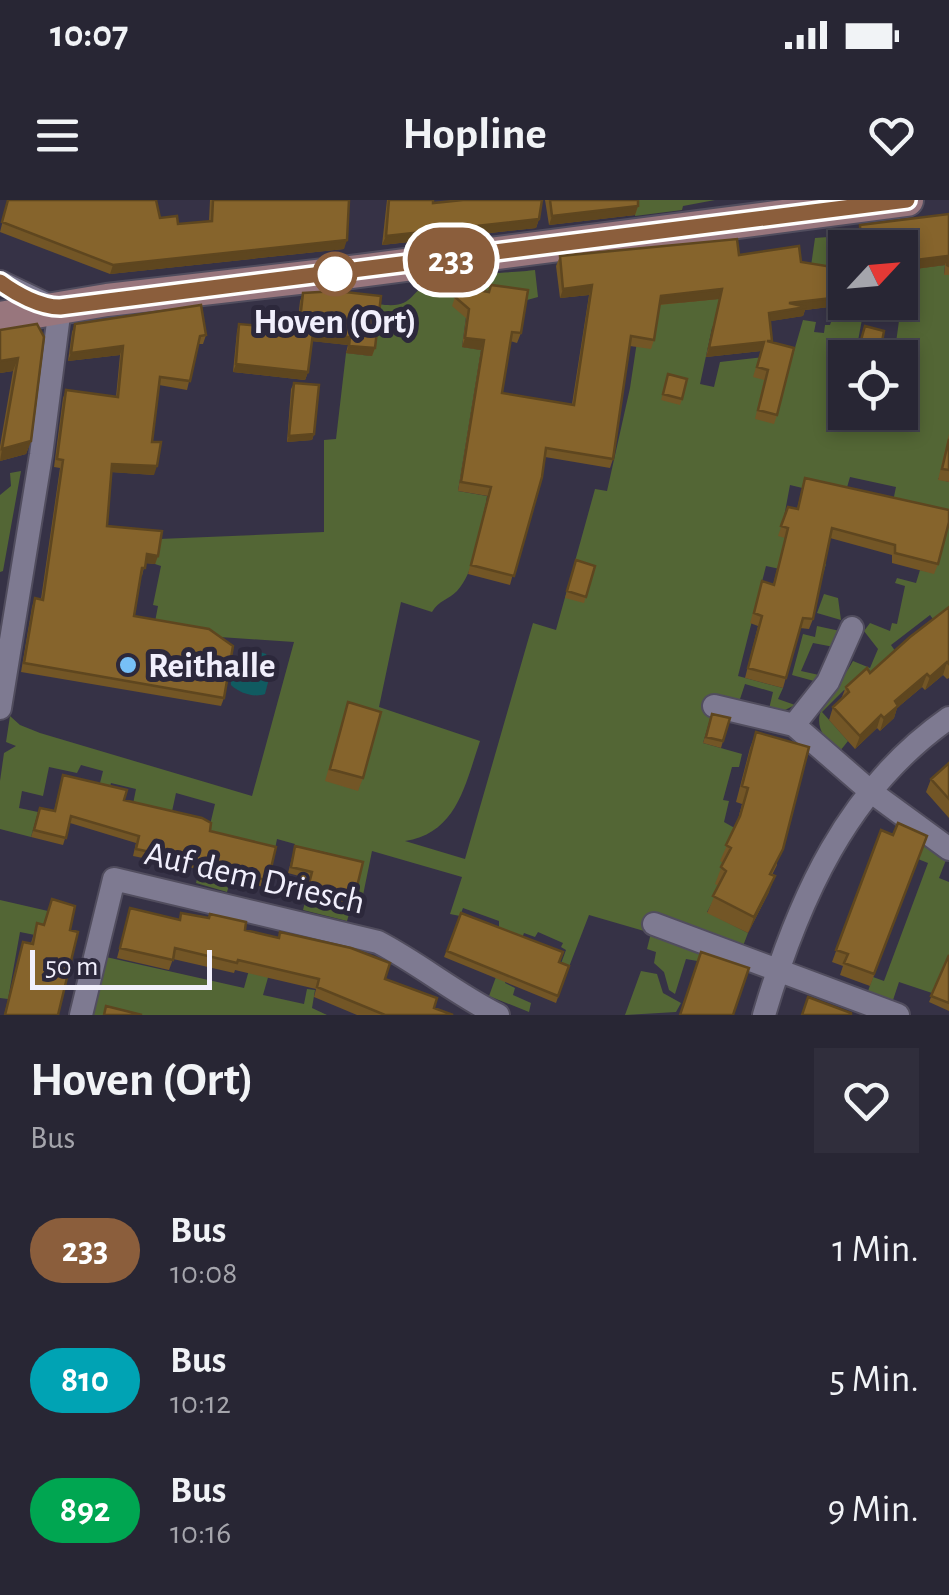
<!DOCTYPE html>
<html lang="de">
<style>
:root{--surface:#282634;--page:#302e3c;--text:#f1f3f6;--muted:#a5a5ac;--line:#44434f}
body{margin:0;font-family:"Alegreya Sans",sans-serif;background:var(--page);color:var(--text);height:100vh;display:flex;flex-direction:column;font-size:38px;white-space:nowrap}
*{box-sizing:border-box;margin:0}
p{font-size:32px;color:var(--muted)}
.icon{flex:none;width:55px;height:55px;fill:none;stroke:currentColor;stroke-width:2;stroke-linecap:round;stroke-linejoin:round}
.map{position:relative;height:815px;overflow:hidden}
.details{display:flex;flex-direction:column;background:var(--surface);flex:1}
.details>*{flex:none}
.badge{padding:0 20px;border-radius:32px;font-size:35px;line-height:65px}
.needle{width:65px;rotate:64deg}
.controls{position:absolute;left:828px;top:30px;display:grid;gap:20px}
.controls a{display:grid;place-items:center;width:90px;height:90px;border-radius:0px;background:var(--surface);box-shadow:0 5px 15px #0003,0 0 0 2px var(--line);font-size:50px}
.scale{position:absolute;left:30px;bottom:25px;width:182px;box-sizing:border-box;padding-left:10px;border:5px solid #f1effc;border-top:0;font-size:28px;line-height:35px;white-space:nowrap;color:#f1effc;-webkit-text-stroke:8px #2c283b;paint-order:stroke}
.map>.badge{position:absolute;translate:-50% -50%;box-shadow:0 0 0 5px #fff}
.round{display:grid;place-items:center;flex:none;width:105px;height:105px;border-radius:0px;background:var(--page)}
.overview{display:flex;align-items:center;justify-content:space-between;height:170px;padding:0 30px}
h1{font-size:48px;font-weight:700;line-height:75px}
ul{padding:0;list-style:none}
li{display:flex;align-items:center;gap:30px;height:130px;padding:0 30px}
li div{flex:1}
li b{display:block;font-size:38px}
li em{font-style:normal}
li .badge{min-width:110px;font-weight:700;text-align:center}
.status{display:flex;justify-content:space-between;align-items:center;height:70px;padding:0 50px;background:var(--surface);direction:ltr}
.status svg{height:28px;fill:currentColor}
header{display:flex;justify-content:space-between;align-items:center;height:130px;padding:0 30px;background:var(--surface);font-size:45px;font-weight:700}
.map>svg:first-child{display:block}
.green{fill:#536635}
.water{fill:#105b61}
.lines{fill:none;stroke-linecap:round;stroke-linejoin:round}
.street-casing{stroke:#514d5e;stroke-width:26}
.secondary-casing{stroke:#514d5e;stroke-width:36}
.street{stroke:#7e7a91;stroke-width:22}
.secondary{stroke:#98767d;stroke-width:32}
.wall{fill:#735626}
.shaded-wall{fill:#5e461f}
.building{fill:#86642c;stroke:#5e461f;stroke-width:2.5}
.line-casing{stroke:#fff;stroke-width:22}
.line{stroke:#8b5e3c;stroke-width:15}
.stop-dot{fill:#fff;stroke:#8b5e3c;stroke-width:5}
.poi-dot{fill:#77c0f7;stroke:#2c283b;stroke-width:4}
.labels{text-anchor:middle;stroke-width:10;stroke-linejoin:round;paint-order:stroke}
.stop-label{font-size:35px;font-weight:bold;fill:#f1effc;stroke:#2c283b}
.poi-label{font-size:35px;font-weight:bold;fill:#f1effc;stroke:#2c283b;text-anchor:start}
.street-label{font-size:35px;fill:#f1effc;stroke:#2c283b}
</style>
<div class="status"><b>10:07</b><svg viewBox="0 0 49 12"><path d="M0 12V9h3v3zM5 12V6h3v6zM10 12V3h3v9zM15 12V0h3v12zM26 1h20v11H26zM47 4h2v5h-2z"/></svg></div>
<header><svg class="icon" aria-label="menu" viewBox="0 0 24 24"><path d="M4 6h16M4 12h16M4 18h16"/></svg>Hopline<svg class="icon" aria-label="heart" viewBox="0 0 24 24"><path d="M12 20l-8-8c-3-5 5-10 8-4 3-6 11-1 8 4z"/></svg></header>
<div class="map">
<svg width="949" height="815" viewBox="0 0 949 815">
<rect width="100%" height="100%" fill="#363246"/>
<!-- green -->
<path class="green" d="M635 0H715L683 6 682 10 635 16Z
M841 36 837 77 810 73 815 38Z
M945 65 944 74 949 75V267L938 279 949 282V441L930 415 891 445 914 478 849 493 844 490 822 512 848 541 840 551C795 519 834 496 853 461L870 468 878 449 864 431 870 423 890 431 892 423 897 424 905 386 895 383 897 378 916 383 920 370 934 373 892 306 896 287 850 277 844 298 790 285 784 317 814 345 810 361 826 364 822 378 766 366 738 476 783 488 778 499 795 505 785 510 769 509 773 492 745 484 739 502 717 495 703 543 742 554 739 567H732L723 600 729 601 724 622 754 639 726 665 721 687 707 712 748 733 743 746 707 755 703 762 686 759 675 794 669 790 664 772 654 763 656 752 647 749 651 733 589 715 567 772 559 769 566 750 561 747 563 743 538 732 535 737 524 733 505 783 515 788 513 795 531 803 529 812 489 796 512 733 499 727V721L463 708 460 716 450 714 462 677 372 651 361 705 352 703 344 657 316 650 313 657 293 652 295 644 277 639 274 654 224 642 216 675 231 679 227 692 196 683 215 604 176 593 171 616 133 604 136 589 111 583 108 594 98 591 103 571 81 565 77 573 49 567 43 596 22 591 19 608 38 612 31 637 0 629V581L4 553 16 546 6 542 10 516 20 525 40 533 252 596 294 442 205 436 154 427 158 406 153 405 161 366 155 364 159 339 324 332V240L336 239 346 153 371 156 378 104C415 110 407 92 433 81 449 74 513 73 535 70L538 97 466 117 462 147 481 150 458 291 487 296 486 303C479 329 476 371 457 391 448 400 439 400 432 412L401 402 379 507 480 541C465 585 457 633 405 641L465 659 533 423 556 430 595 289 607 291 630 188 644 95 677 103 727 98 712 128 700 184 714 187 720 162 781 155 792 158 803 120 816 122 814 132 824 133 825 125H830L845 80V102L865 103 855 157 845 158V191L839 211 882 221 884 213 900 212V158L894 157 906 70Z
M21 271 3 371 0 372V295L11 286 10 273Z
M824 394 838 398 841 420 817 413Z
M817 426 840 431 834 447 813 443 801 471 819 475 814 481 792 475 803 434 815 437Z
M897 624 924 646 946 660 939 678 949 682V759L932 793 899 782 893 800 868 791 873 777 884 781 928 663 918 659 923 646 894 635Z
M0 700 48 711 40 736 20 732 8 799 0 798Z
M305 702 350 711 347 721 303 710Z
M106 757 244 788 249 770 269 774 263 795 304 804 307 789 315 790 312 808 327 815H93Z
M641 771 657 774 663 793 681 803 676 812 625 815Z"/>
<!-- water -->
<path class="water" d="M251 449 266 454 272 467 265 494C254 498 239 493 231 485 230 469 234 453 251 449Z"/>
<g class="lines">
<!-- street casing -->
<g class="street-casing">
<path id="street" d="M0 82 52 107
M714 506 794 525 870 591 949 649
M0 508 41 255 60 107
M794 525 828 482 852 428
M654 724 898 815
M81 815 114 679 378 742C420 764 456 794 498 815
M764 815C798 700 847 589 949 518"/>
</g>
<!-- secondary casing -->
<g class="secondary-casing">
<path id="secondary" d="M0 118 107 100 351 72 907 0"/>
</g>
<!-- street -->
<use href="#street" class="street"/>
<!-- secondary -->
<use href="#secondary" class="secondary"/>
</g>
<!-- wall -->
<path class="wall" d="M8 0 160 18 178 24 209 21 210 0H349L344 49 110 74 0 32Z
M387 0H433V3L539 19 536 28 382 45Z
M545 0H638V6L635 15 549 25Z
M949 14V75H944L945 65 900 71V48H857V34L860 25Z
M739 55 801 62 845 69V99L832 97 829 107 805 110 803 116 770 121 777 215 774 224 755 219 764 180 753 177 761 151 706 157 719 99 659 105 654 140 651 149 630 146 613 259 610 268 545 257 510 385 468 374 488 296 458 291 481 150 462 147 466 118 452 106 455 97 488 92 491 85 521 133 517 143 510 141 502 193 572 204 589 95 560 98 556 66 560 56Z
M303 93 375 148 372 156 346 153 348 145 312 141 308 172 305 180 233 172 237 131 239 124 297 129 300 101Z
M37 124 31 241 26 254 0 261V246L13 171 0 173V130Z
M75 124 206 135 203 144H198L187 190 159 185 152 242 154 275 112 272 107 326 158 356 155 364 145 363 142 376H140L134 416 224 498 221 506 21 472 32 407 35 398 41 399 60 268 54 267 63 198 66 190 116 197 120 155 68 161 72 132Z
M668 174 682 199 680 205 661 200Z
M294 183 314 234 312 240 287 242 291 189Z
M845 210V212H867L866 217 844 213Z
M949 234V282L938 280Z
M805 278 938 364 934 374 892 363V355L830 338 813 419 809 429 800 428 783 488 745 478 758 426 750 423 762 381 773 385 785 338 778 336 788 307 797 309Z
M576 360 595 366 584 403 565 398Z
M949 407V478L947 479 943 475 925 490 922 487 897 508 894 518 880 531 877 528 855 549 829 520 833 507 841 499 846 487 870 473Z
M348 502 363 578 358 591 325 581Z
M712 514 730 518 721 548 703 543Z
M756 532 777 665 772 675 769 692 748 733 707 713 719 686 715 684 723 663 720 661 737 623 742 604 736 602 750 548Z
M949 563V618L926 592 931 579Z
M63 575 124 600 210 631 268 681 266 688 217 673 133 656 136 643 70 623 63 645 31 637 40 608 54 611Z
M881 630 893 635 927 636 870 786 840 775 843 766 832 762Z
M295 646 353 703 351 710 305 699 310 679 288 673Z
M52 699 70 730 58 815H4L23 742 31 743 37 723 44 725Z
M130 708 179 720 181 713 245 730 385 779 434 808 453 815H357L314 797 316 789 235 770 234 773 173 759 169 770 117 758Z
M461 713 569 766 556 803 444 757Z
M949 755V811L929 802Z"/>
<!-- shaded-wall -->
<path class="shaded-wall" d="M638 6 635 15 549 25 552 16Z
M539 19 536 28 382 45 386 36Z
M347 40 344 49 110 74 113 65Z
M948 56 945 65 900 71V62Z
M592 85 589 95 560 98 563 89Z
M722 89 719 99 657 105 661 96Z
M832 98 829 107 805 110 803 116 766 122 769 113 789 103Z
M313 133 350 137 348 145 310 141Z
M465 138 484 140 481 150 462 147Z
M764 142 761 151 706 157 709 148Z
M123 146 120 155 68 161 71 153Z
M349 146 375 148 372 156 346 153Z
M18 158 13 171 0 173V161Z
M236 164 308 172 305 180 233 172Z
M314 234 312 240 287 242 289 236Z
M31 241 26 254 0 261 2 249Z
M112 264 157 266 154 275 109 272Z
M147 354 158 356 155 364 144 363Z
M947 462 943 475 925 490 930 477Z
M927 474 922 487 897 508 894 518 880 531 884 518 895 501Z
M881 515 877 528 855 549 860 536Z
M775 676 769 692 748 733 754 717Z"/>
<!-- building -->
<path class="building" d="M8 0H156L160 18 177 16 178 24 212 21 213 0H349L347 40 113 65 2 22Z
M389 0H433V3L463 0H542L539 19 386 36Z
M550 0H638V6L552 16Z
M949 14V66L947 65 948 56 900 62V48H861L860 25Z
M737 39 739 55 799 46 801 62 845 69V89L834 87 832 98 789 103 806 107 769 113 772 141H767L794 148 777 215 758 210 768 170 757 167 764 142 709 148 722 89 661 96 654 140 631 136 613 259 546 248 542 277 514 376 471 365 491 287 461 282 484 140 465 138 469 109 455 97 471 89 489 92 491 85 528 90 521 133 512 132 502 193 574 205 592 85 563 89 560 56Z
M336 91 381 96 375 148 349 146 350 137 313 133 308 172 236 164 239 124 299 129 303 93Z
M201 105 206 135 200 136 190 181 160 177 152 242H161L157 266 112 264 107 326 162 331 158 356 147 354 145 368H142L134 416 209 429 233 446 224 498 24 463 35 398 43 400 63 260 57 259 66 190 118 197 123 146 71 153 75 124Z
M37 124 44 137 31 241 2 249 18 158 0 161V130Z
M865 126 884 131 879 158H847L850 144 859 147Z
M668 174 687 179 682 199 663 194Z
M294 183 319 185 314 234 289 236Z
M949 239V270L942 269Z
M805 278 949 310V322L938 364 895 353V345L832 328 813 419 803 418 786 478 748 468 762 416 754 413 762 381 774 385 788 328 781 326 788 307 798 309Z
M576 360 595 366 586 397 567 391Z
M949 407V464L947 462 930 477 927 474 895 501 898 506 884 518 881 515 860 536 833 507 849 492 846 487 867 468 870 473 910 437Z
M348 502 381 512 363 578 330 569Z
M712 514 730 518 723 541 706 537Z
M756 532 809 547 783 649 770 674 775 676 754 717 713 696 726 671 721 667 731 648 726 645 740 616 748 588 742 586Z
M949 563V599L931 579Z
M63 575 127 590 124 600 202 618 211 623 210 631 276 647 268 681 219 666 136 649 139 636 71 616 66 638 34 630 40 608 55 611Z
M898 623 927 636 874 774 844 763 848 754 836 750 881 630 893 635Z
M295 646 363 662 353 703 307 692 312 672 291 667Z
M52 699 75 706 70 730 78 732 58 815H5L23 742 33 744 37 723 44 725Z
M130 708 180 720 181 713 209 718 210 714 246 722 245 730 279 738 280 732 351 748 390 763 385 779 437 798 434 808 453 815H385L317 787 319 779 238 760 237 763 175 748 173 760 120 748Z
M461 713 563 752 559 762 569 766 558 796 447 751Z
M701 752 749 768 733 815H680Z
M949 755V803L931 796Z
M808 797 851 813V815H802Z
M106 806 142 815H104Z"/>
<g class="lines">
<!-- line casing -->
<g class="line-casing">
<path id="line" d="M0 82C16 94 40 107 60 107L907 0"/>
</g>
<!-- line -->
<use href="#line" class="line"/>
</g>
<!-- markers -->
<circle class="stop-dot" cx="335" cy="74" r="20"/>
<circle class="poi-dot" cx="128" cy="465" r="10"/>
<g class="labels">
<!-- stop labels -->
<g class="stop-label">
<text x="335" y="133">Hoven (Ort)</text>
</g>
<!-- poi labels -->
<g class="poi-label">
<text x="148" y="477">Reithalle</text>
</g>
<!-- street labels -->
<g class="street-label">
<text transform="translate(255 677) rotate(13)" y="12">Auf dem Driesch</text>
</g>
</g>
</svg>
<div class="controls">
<a><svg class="needle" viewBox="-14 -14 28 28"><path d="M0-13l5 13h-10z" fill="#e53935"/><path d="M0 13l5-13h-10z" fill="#a5a5ac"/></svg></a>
<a><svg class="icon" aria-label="locate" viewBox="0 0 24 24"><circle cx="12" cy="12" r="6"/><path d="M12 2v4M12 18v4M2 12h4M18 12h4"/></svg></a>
</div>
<div class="scale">50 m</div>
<b class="badge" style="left:451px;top:60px;background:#8b5e3c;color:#fff">233</b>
</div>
<section class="details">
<div class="overview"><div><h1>Hoven (Ort)</h1><p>Bus</p></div><a class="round"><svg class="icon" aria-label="heart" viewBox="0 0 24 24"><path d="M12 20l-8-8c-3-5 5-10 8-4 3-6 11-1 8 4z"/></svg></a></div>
<ul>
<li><span class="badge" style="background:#8b5e3c;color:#fff">233</span><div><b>Bus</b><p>10:08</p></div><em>1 Min.</em></li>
<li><span class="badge" style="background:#00a3b4;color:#fff">810</span><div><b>Bus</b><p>10:12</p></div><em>5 Min.</em></li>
<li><span class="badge" style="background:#00a651;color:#fff">892</span><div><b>Bus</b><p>10:16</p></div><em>9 Min.</em></li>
</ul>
</section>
